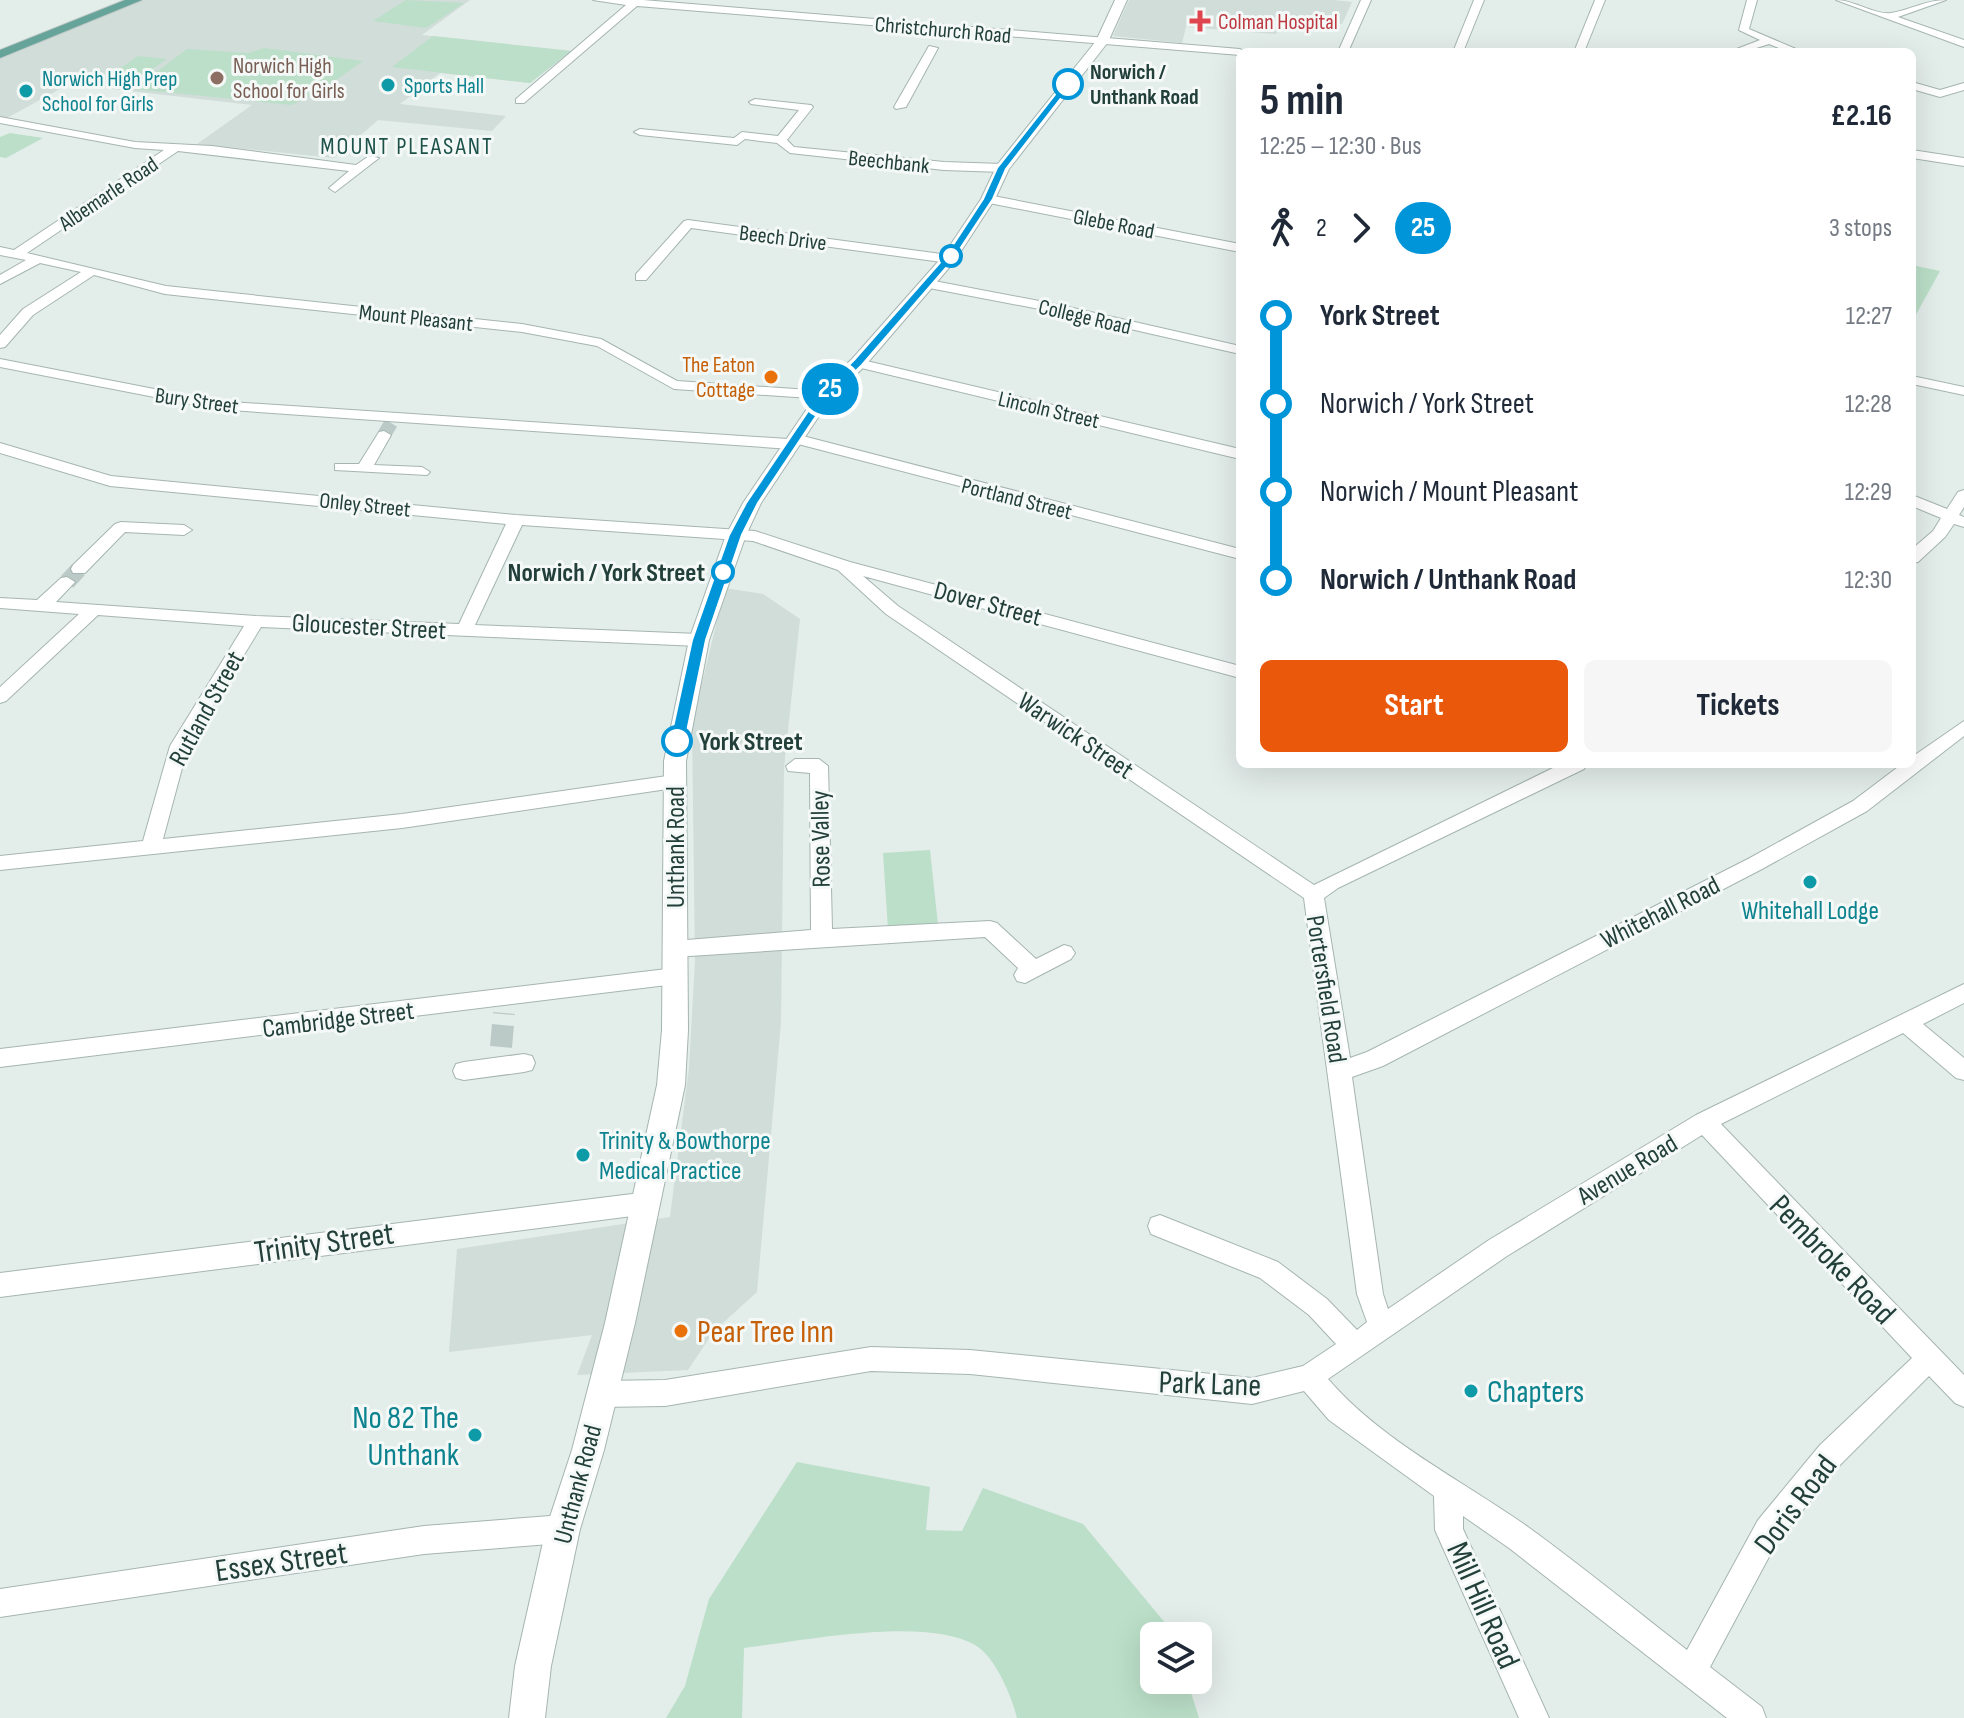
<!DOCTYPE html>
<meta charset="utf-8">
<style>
:root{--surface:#fff;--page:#f6f6f7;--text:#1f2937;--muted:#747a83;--accent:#ea580c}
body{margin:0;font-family:"Sofia Sans Condensed",sans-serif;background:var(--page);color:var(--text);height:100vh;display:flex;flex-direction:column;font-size:30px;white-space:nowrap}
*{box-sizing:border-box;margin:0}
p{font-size:26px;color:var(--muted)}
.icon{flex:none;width:44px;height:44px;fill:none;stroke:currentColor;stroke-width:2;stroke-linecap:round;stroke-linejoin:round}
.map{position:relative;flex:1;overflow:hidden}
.drawer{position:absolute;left:1236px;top:48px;width:680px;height:720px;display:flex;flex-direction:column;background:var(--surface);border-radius:12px;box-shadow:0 8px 32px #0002}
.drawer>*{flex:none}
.badge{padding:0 16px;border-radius:26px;font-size:28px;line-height:52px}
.tools{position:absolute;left:1140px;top:1622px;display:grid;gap:16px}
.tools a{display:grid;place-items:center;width:72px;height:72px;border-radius:12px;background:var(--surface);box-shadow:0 8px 32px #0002;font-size:40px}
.map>.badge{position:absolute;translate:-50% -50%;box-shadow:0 0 0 4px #fff}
.legs{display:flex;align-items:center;gap:12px;height:88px;padding:0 24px;font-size:26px}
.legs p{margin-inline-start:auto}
.summary{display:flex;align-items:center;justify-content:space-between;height:136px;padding:0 24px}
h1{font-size:44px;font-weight:700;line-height:60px}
.cta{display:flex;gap:16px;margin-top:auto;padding:16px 24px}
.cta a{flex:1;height:92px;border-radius:12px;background:var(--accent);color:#fff;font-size:32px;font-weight:700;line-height:92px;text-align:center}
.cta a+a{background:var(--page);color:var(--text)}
ul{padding:0 24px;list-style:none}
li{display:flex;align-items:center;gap:28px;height:88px;font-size:30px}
li i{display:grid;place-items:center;width:12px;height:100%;margin:0 10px;background:currentColor}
li i::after{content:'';width:20px;height:20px;margin:-10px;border:6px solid;border-radius:50%;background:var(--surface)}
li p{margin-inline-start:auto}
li:first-child i{background:linear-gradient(#0000 50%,currentColor 0)}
li:last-child i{background:linear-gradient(currentColor 50%,#0000 0)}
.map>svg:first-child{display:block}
.built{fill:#d1ddd9}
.green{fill:#bbdfc8}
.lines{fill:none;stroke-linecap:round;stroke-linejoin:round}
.minor-tunnel-far2{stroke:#bccac7;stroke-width:14;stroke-dasharray:14 7;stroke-linecap:butt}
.minor-tunnel-far1{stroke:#bccac7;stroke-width:17;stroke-dasharray:17 9;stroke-linecap:butt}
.minor-tunnel{stroke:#bccac7;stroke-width:22;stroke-dasharray:22 11;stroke-linecap:butt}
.minor-casing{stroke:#a5b5b2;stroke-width:2}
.tertiary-casing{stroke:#a5b5b2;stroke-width:2}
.primary-casing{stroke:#c1c9c8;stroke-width:2}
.minor{fill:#fff;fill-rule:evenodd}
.tertiary{fill:#fff;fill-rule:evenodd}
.primary{fill:#66a49a;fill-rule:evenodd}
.line-1{fill:#0095d9;stroke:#fff;stroke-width:2}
.health-dot{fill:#e0444e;stroke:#f4f9f7;stroke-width:3}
.education-dot{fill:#8d6e63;stroke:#f4f9f7;stroke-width:3}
.stop-1-dot{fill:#fff;stroke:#0095d9;stroke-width:4}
.culture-dot{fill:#0f9aa8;stroke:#f4f9f7;stroke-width:3}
.food-dot{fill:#e8710a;stroke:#f4f9f7;stroke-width:3}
.labels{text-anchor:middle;stroke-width:6;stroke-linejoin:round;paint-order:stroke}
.far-health-label{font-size:22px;fill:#be3a42;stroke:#f4f9f7;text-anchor:start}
.far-street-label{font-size:22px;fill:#223f3a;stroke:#f4f9f7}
.far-education-label{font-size:22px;fill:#785e54;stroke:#f4f9f7;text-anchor:start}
.far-stop-label{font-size:22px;font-weight:bold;fill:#223f3a;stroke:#f4f9f7;text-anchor:start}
.far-culture-label{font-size:22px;fill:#0d838f;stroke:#f4f9f7;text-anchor:start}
.far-food-label{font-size:22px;fill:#c56008;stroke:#f4f9f7;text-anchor:end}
.far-neighbourhood-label{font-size:24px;letter-spacing:2px;fill:#1d524a;stroke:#f4f9f7}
.stop-label{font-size:26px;font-weight:bold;fill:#223f3a;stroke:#f4f9f7;text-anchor:end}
.street-label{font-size:26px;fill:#223f3a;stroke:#f4f9f7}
.culture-label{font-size:26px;fill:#0d838f;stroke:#f4f9f7}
.near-street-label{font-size:32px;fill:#223f3a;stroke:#f4f9f7}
.near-food-label{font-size:32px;fill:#c56008;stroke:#f4f9f7;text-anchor:start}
.near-culture-label{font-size:32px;fill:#0d838f;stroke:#f4f9f7;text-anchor:start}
</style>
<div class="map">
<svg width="1964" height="1718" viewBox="0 0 1964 1718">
<rect width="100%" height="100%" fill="#e3edea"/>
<!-- built -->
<path class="built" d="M143 0H470L422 35 571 51 530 83 440 73 400 104 506 116 492 131 378 120 334 158 197 144 252 105 69 84 7 118 0 117V59Z
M1129 0H1333L1352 2 1342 24 1282 17 1276 34 1186 27 1182 43 1113 36Z
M725 588 763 594 800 619 784 767 781 1022 757 1292 714 1331 688 1370 577 1375 592 1335 449 1352 457 1249 670 1217 689 1068 695 961 692 724Z"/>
<!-- green -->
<path class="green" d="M406 0 464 3 426 28 373 21Z
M433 36 571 51 530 83 392 67Z
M264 48 363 61 323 89 292 105 134 89 187 49 248 53Z
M138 56 167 59 133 82 103 80Z
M10 133 43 138 6 158 0 157V137Z
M1912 265 1940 271 1912 322Z
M930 850 938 925 888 929 883 853Z
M797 1462 930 1487 926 1530 962 1531 983 1488 1083 1524 1166 1624 1171 1636H1154V1680H1187L1199 1718H1017C1012 1697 995 1656 975 1645 925 1616 802 1641 744 1648L742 1718H666L685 1686 709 1599Z"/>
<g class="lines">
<!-- minor-tunnel-far2 -->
<path class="minor-tunnel-far2" d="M384 435 391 423"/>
<!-- minor-tunnel-far1 -->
<path class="minor-tunnel-far1" d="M67 582 79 569"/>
<!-- minor-tunnel -->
<path class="minor-tunnel" d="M501 1047 504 1013"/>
<!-- minor casing -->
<g class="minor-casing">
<path id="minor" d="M593 0H643L1240 49 1245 52H1240V55L637 6 524 103H516V99L626 5Z
M1361 0H1371L1348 52H1338Z
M1474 0H1484L1463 52H1453Z
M1595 0H1605L1584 52H1574Z
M1747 0H1757L1749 29 1803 52H1789L1769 44 1744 52H1729L1760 40 1739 30Z
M1836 0C1854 0 1874 15 1891 13 1910 10 1926 0 1946 0L1898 17 1964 40V47Z
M929 46 938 48 906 107 896 109 894 107Z
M1912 82 1940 90 1964 83V90L1940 97 1912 89Z
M755 99 811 105 813 107 787 140 794 147 944 162 1002 164 1008 168 1002 172 944 170 790 153 777 143 745 139 737 145 640 135 634 132 640 129 734 138 742 132 778 136 799 110 751 104 749 102Z
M0 117 135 142 212 146 356 165 369 156 379 158 335 192 329 188 349 171 178 151 27 253 166 286 522 324 601 339 677 381 825 391 832 395 825 399 674 389 597 346 522 332 165 294 94 275 33 315 5 347 0 348V335L23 309 81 272 40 263 0 284V275L26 260 0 255V247L14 250 164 150 135 148 0 123Z
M1912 150 1964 158V166L1912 158Z
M988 195 1240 244V252L984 202 982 199Z
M688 220 949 255 955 259 949 263 691 228 646 280H636V274L684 221Z
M929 280 1060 305 1240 346V354L1060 313 924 287V281Z
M0 359 216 401 788 439 795 434 1240 549V559L798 444 791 449 216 409 0 367Z
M858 359 1240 449V459L853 366V360Z
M1912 376 1964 387V395L1912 384Z
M384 431 391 435 374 465 422 467 430 472 427 475 335 470V464H359L379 432Z
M0 443 111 476 516 515 755 531 850 562 1240 666V678L863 576 898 606 1314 885 1561 764H1586L1584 769 1338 888 1324 898 1350 1058 1367 1052 1748 859 1853 801 1902 764H1912V757L1964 721V736L1867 811 1762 869 1383 1066 1352 1077 1383 1294 1388 1309 1489 1240 1696 1115 1964 984V1003L1923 1024 1964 1058V1080L1956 1078 1903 1033 1721 1124 1964 1375V1407L1955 1403 1929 1376 1840 1465 1778 1540 1710 1667 1762 1707 1766 1718H1727L1509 1548 1463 1516V1529L1549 1718H1519L1435 1530 1434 1496 1329 1420 1304 1391 1252 1404 970 1374 871 1371 665 1406 601 1407 592 1403 588 1394 592 1385 601 1381 665 1380 871 1347 970 1350 1252 1378 1303 1366 1336 1344 1309 1315 1260 1278 1151 1234 1148 1226 1151 1218 1160 1215 1278 1262 1327 1299 1357 1330 1367 1322 1357 1294 1304 898 886 614 838 570 753 541 522 525 475 625 699 634 708 640 699 646 261 627 188 746 163 839 402 814 674 775 681 777 684 782 681 787 402 828 0 870V856L143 841 170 746 244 626 98 615 6 701 0 703V687L79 614 0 608V598L37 600 61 578 67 577 75 582 56 602 256 616 459 624 506 524 110 486 0 453ZM1702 1135 1912 1358 1820 1445 1758 1520 1687 1650C1634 1609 1582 1566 1528 1527 1463 1481 1380 1440 1328 1379L1507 1256Z
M1964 490V507L1959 515 1964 517V527L1954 524 1945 537 1918 562 1912 563V549L1933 531 1941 518 1912 506V495L1947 509 1958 492Z
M121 522 184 525 192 530 184 535 125 532 85 573H73L71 569 73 565 115 524Z
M795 759H819L828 766 832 929 990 921 997 923 1036 959 1064 945 1071 947 1075 953 1071 959 1025 983 1017 981 1014 975 1018 968 985 937 674 957 667 955 663 949 667 943 674 941 811 930 810 773 788 771 786 766Z
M675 968 683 970 686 976 683 982 675 984 0 1067V1049Z
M524 1054 532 1056 535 1063 532 1070 524 1072 464 1080 456 1078 453 1071 456 1064 464 1062Z
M648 1192 657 1195 660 1203 657 1211 648 1214 0 1297V1273Z
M563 1515 573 1519 577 1529 573 1539 563 1543 424 1554 0 1617V1589L424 1526Z"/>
</g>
<!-- tertiary casing -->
<g class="tertiary-casing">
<path id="tertiary" d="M1115 0H1127L1108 42 1009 169 995 199 954 262 864 367 831 398 761 503 746 535 709 640 686 761 688 1030 685 1085 635 1323 604 1450 580 1529 551 1666 545 1718H509L515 1666 546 1529 572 1450 605 1323 657 1085 662 1030 664 761 689 640 726 535 743 503 819 391 852 359 943 256 981 199 997 165 1096 41Z"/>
</g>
<!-- primary casing -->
<g class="primary-casing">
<path id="primary" d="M125 0H142L0 58V50Z"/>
</g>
<!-- minor -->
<use href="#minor" class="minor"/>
<!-- tertiary -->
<use href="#tertiary" class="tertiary"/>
<!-- primary -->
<use href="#primary" class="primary"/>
</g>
<!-- line-1 -->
<path class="line-1" d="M1065 82 1072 84 1006 169 993 199 952 261 862 365 829 397 758 503 742 535 706 640 685 741 677 746 672 745 670 741 692 640 729 535 746 503 821 392 854 360 945 257 983 199 997 168Z"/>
<!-- markers -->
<path class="health-dot" d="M1196 9h8v8h8v8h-8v8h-8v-8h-8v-8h8z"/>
<circle class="education-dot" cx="217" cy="78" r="8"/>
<g class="stop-1-dot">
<circle cx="1068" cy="84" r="14"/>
<circle cx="951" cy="256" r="10"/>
<circle cx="723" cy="572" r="10"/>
<circle cx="677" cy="741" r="14"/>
</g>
<g class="culture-dot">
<circle cx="388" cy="85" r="8"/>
<circle cx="26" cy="91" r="8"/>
<circle cx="1810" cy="882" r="8"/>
<circle cx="583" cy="1155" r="8"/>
<circle cx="1471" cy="1391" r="8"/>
<circle cx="475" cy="1435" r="8"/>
</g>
<g class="food-dot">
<circle cx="771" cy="377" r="8"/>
<circle cx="681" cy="1331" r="8"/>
</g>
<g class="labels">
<!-- far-health labels -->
<g class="far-health-label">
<text x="1218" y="29">Colman Hospital</text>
</g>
<!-- far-street labels -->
<g class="far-street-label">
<text transform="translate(943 29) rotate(5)" y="8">Christchurch Road</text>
<text transform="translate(889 161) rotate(6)" y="8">Beechbank</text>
<text transform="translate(108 193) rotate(-34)" y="8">Albemarle Road</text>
<text transform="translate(1114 223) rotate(11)" y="8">Glebe Road</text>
<text transform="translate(783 237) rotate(7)" y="8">Beech Drive</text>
<text transform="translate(1085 316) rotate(13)" y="8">College Road</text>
<text transform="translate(416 317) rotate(6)" y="8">Mount Pleasant</text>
<text transform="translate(197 400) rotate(8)" y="8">Bury Street</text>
<text transform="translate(1049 409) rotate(13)" y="8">Lincoln Street</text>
<text transform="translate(1017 498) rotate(14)" y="8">Portland Street</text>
<text transform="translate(365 504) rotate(6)" y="8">Onley Street</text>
</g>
<!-- far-education labels -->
<g class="far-education-label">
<text x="233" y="73">Norwich High<tspan x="233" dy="25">School for Girls</tspan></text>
</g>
<!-- far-stop labels -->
<g class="far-stop-label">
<text x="1090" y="79">Norwich /<tspan x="1090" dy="25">Unthank Road</tspan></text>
</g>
<!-- far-culture labels -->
<g class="far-culture-label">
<text x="42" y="86">Norwich High Prep<tspan x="42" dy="25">School for Girls</tspan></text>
<text x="404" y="93">Sports Hall</text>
</g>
<!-- far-food labels -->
<g class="far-food-label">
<text x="755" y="372">The Eaton<tspan x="755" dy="25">Cottage</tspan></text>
</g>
<!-- far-neighbourhood labels -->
<g class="far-neighbourhood-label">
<text x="407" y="154">MOUNT PLEASANT</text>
</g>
<!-- stop labels -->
<g class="stop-label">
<text x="705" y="581">Norwich / York Street</text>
<text x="699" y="750" text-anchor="start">York Street</text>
</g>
<!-- street labels -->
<g class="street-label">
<text transform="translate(988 603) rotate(15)" y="9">Dover Street</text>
<text transform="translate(369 626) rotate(3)" y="9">Gloucester Street</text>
<text transform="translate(206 708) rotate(-61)" y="9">Rutland Street</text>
<text transform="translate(1076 735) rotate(34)" y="9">Warwick Street</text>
<text transform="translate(820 839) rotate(-91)" y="9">Rose Valley</text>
<text transform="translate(675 847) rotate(-90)" y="9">Unthank Road</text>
<text transform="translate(1660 912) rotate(-27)" y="9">Whitehall Road</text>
<text transform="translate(1327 989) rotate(81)" y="9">Portersfield Road</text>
<text transform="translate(338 1019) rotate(-7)" y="9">Cambridge Street</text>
<text transform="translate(1627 1169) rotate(-31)" y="9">Avenue Road</text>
<text transform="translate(577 1484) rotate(-75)" y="9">Unthank Road</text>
</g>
<!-- culture labels -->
<g class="culture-label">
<text x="1810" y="919">Whitehall Lodge</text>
<text x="599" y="1149" text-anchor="start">Trinity &amp; Bowthorpe<tspan x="599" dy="30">Medical Practice</tspan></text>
</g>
<!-- near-street labels -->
<g class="near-street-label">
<text transform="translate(324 1242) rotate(-8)" y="11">Trinity Street</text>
<text transform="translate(1833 1259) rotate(46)" y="11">Pembroke Road</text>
<text transform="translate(1210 1383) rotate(2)" y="11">Park Lane</text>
<text transform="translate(1795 1504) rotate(-53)" y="11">Doris Road</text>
<text transform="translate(281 1561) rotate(-8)" y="11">Essex Street</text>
<text transform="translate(1484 1605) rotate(66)" y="11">Mill Hill Road</text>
</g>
<!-- near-food labels -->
<g class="near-food-label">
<text x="697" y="1342">Pear Tree Inn</text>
</g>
<!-- near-culture labels -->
<g class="near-culture-label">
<text x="1487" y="1402">Chapters</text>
<text x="459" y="1428" text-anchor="end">No 82 The<tspan x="459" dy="37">Unthank</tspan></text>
</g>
</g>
</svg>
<div class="tools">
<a><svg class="icon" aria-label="layers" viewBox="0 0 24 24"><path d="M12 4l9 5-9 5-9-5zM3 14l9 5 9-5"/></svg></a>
</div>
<b class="badge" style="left:830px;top:389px;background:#0095d9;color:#fff">25</b>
<section class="drawer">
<div class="summary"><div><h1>5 min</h1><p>12:25 – 12:30 · Bus</p></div><b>£2.16</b></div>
<div class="legs"><svg class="icon" aria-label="walk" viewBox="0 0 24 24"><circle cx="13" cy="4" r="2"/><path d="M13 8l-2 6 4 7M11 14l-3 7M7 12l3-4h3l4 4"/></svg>2<svg class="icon" aria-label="forward" viewBox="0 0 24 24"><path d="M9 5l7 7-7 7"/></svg><b class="badge" style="background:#0095d9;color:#fff">25</b><p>3 stops</p></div>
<ul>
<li><i style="color:#0095d9"></i><b>York Street</b><p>12:27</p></li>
<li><i style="color:#0095d9"></i><span>Norwich / York Street</span><p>12:28</p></li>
<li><i style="color:#0095d9"></i><span>Norwich / Mount Pleasant</span><p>12:29</p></li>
<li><i style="color:#0095d9"></i><b>Norwich / Unthank Road</b><p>12:30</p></li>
</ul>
<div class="cta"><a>Start</a><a>Tickets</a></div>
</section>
</div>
